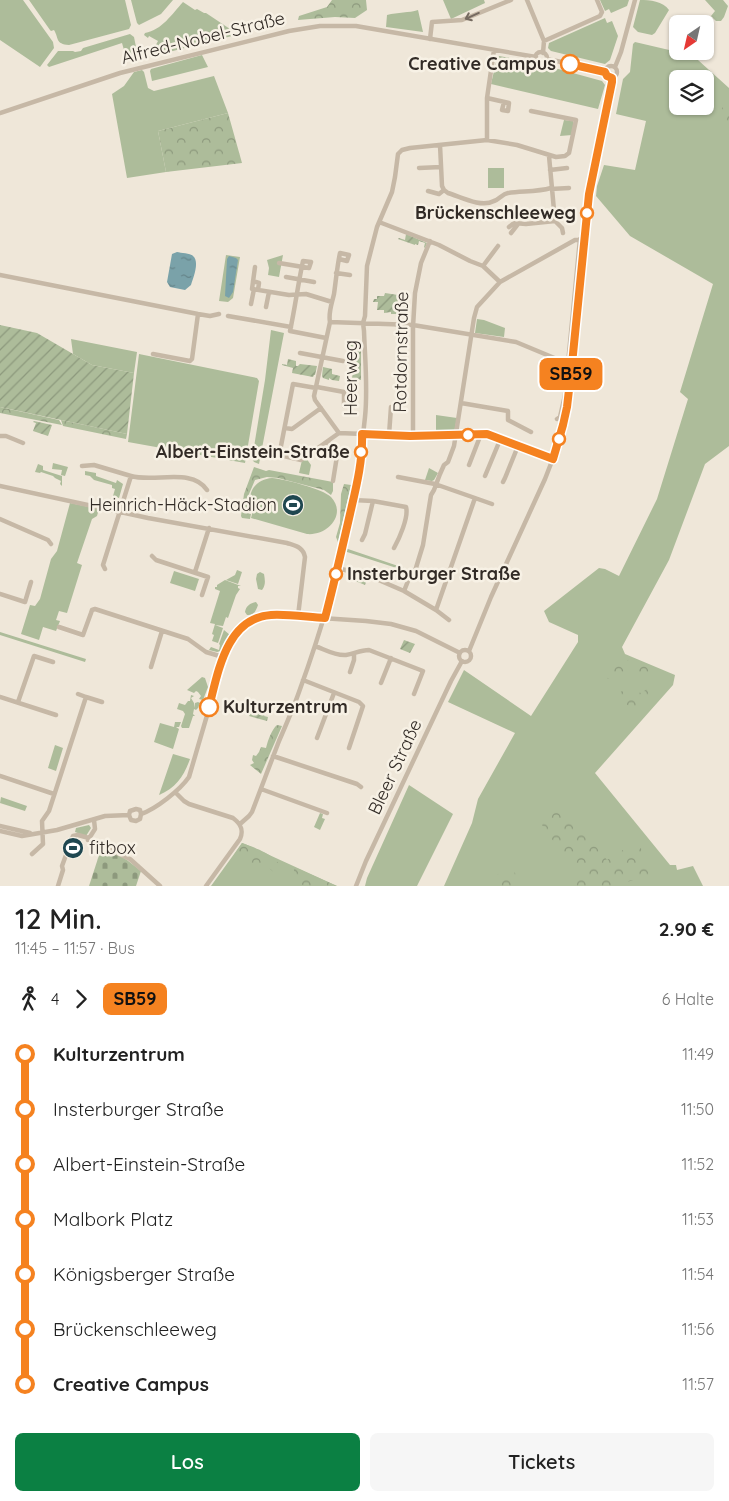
<!DOCTYPE html>
<html lang="de">
<meta charset="utf-8">
<style>
:root{--surface:#fff;--page:#f6f6f6;--text:#222;--muted:#767676;--accent:#0b8043}
body{margin:0;font-family:Quicksand,sans-serif;background:var(--page);color:var(--text);height:100vh;display:flex;flex-direction:column;font-size:19px;white-space:nowrap}
*{box-sizing:border-box;margin:0}
p{font-size:16px;color:var(--muted)}
.icon{flex:none;width:28px;height:28px;fill:none;stroke:currentColor;stroke-width:2;stroke-linecap:round;stroke-linejoin:round}
.map{position:relative;height:886px;overflow:hidden}
.panel{display:flex;flex-direction:column;background:var(--surface);flex:1}
.panel>*{flex:none}
.badge{padding:0 10px;border-radius:8px;font-size:18px;line-height:32px}
.needle{width:32px;rotate:214deg}
.tools{position:absolute;left:669px;top:15px;display:grid;gap:10px}
.tools a{display:grid;place-items:center;width:45px;height:45px;border-radius:8px;background:var(--surface);box-shadow:0 1px 4px #0004;font-size:25px}
.map>.badge{position:absolute;translate:-50% -50%;box-shadow:0 0 0 2px #fff}
.legs{display:flex;align-items:center;gap:8px;height:55px;padding:0 15px;font-size:16px}
.legs p{margin-inline-start:auto}
.summary{display:flex;align-items:center;justify-content:space-between;height:85px;padding:0 15px}
h1{font-size:28px;font-weight:600;line-height:38px}
.button{display:flex;gap:10px;margin-top:auto;padding:10px 15px}
.button a{flex:1;height:58px;border-radius:8px;background:var(--accent);color:#fff;font-size:20px;font-weight:600;line-height:58px;text-align:center}
.button a+a{background:var(--page);color:var(--text)}
ul{padding:0 15px;list-style:none}
li{display:flex;align-items:center;gap:18px;height:55px;font-size:19px}
li i{display:grid;place-items:center;width:8px;height:100%;margin:0 6px;background:currentColor}
li i::after{content:'';width:12px;height:12px;margin:-6px;border:4px solid;border-radius:50%;background:var(--surface)}
li p{margin-inline-start:auto}
li:first-child i{background:linear-gradient(#0000 50%,currentColor 0)}
li:last-child i{background:linear-gradient(currentColor 50%,#0000 0)}
.map>svg:first-child{display:block}
.green{fill:#adbc9a;fill-rule:evenodd}
.forest{fill:url(#forest-crowns)}
.cemetery{fill:url(#cemetery-stones)}
.garden{fill:url(#garden-furrows)}
.water{fill:url(#water-ripples)}
.lines{fill:none;stroke-linecap:round;stroke-linejoin:round}
.minor{stroke:#c6b8a6;stroke-width:4.5}
.oneway{stroke:#756a60}
.line-1-casing{stroke:#fff;stroke-width:11}
.line-1{stroke:#f58220;stroke-width:8}
.stop-1-dot{fill:#fff;stroke:#f58220;stroke-width:2.5}
.labels{text-anchor:middle;stroke-width:5;stroke-linejoin:round;paint-order:stroke}
.street-label{font-size:18px;fill:#322b26;stroke:#f7f1e5}
.stop-label{font-size:18px;font-weight:bold;fill:#322b26;stroke:#f7f1e5;text-anchor:end}
.poi-label{font-size:18px;fill:#322b26;stroke:#f7f1e5;text-anchor:end}
</style>
<div class="map">
<svg width="729" height="886" viewBox="0 0 729 886">
<defs>
<pattern id="forest-crowns" width="20" height="18" patternUnits="userSpaceOnUse" patternTransform="scale(1.25)"><rect width="20" height="18" fill="#adbc9a"/><path d="M2 6a3 3 0 1 1 6 0M12 15a3 3 0 1 1 6 0" fill="none" stroke="#8d997d"/></pattern>
<pattern id="cemetery-stones" width="16" height="16" patternUnits="userSpaceOnUse" patternTransform="scale(1.25)"><rect width="16" height="16" fill="#adbc9a"/><path d="M2 7V4a2 2 0 0 1 4 0v3zM10 15v-3a2 2 0 0 1 4 0v3z" fill="#8d997d"/></pattern>
<pattern id="garden-furrows" width="10" height="10" patternUnits="userSpaceOnUse" patternTransform="scale(1.25)"><rect width="10" height="10" fill="#adbc9a"/><path d="M-1 1l2-2M0 10L10 0M9 11l2-2" fill="none" stroke="#8d997d"/></pattern>
<pattern id="water-ripples" width="26" height="14" patternUnits="userSpaceOnUse" patternTransform="scale(1.25)"><rect width="26" height="14" fill="#7aa2a9"/><path d="M2 4q2-2 4 0t4 0M15 11q2-2 4 0t4 0" fill="none" stroke="#658489"/></pattern>
</defs>
<rect width="100%" height="100%" fill="#efe7d9"/>
<!-- green -->
<path class="green" d="M0 0H23L53 42 54 48 40 67 0 40Z
M29 0H125L131 25 129 29 69 45C55 44 59 38 54 30L51 31 50 30Z
M131 0H173L161 14 139 25 137 23Z
M443 0H484L485 3 451 19Z
M600 0H629L627 6 611 13 609 9 605 11Z
M640 0C650 0 663 1 669 10L655 33 652 35 638 32 633 27Z
M705 0H723L728 6 724 17 721 21H716L711 16 715 11Z
M183 2 195 10 197 9 204 13H206L233 31 232 36 157 55 152 52 158 41 149 36 148 38 144 35 145 33C162 30 172 14 183 2Z
M418 10 423 32 386 27 387 15C398 12 409 13 418 10Z
M605 18 607 23 612 21 618 36 610 60 605 64 551 51 548 48 549 43Z
M130 34 134 37 137 52 136 55 126 57 122 43 49 67 47 65 58 51H73L75 52 81 51 83 48Z
M635 42 682 53 688 51 729 88V446L705 464 669 560 622 647 625 654 675 675 673 685 595 773 670 865H676L677 870 693 866 703 886H444L472 823 478 799 515 733 448 702 464 670 531 716 578 642V635L549 622 544 611 599 568 605 569 619 576 657 499 688 399 680 392 713 284 630 236 596 196 597 186 604 165 635 170 646 121 616 114 623 79 630 72 633 44ZM678 79H705V106H678Z
M202 55 208 67 152 81 150 71 151 69Z
M499 56 526 61 534 67 546 70 551 67 602 81 605 85 598 109 491 84 497 58Z
M142 70 144 72 148 88 154 91 214 76 228 113 158 131 166 172 127 178 112 94 124 86 134 72Z
M564 120 573 121 574 124 572 135 560 136Z
M488 168H504V188H488Z
M226 255 240 257 233 298 228 302 219 301Z
M283 255 279 277 268 275 269 268 267 260Z
M477 319 484 320 505 328 504 337 475 333Z
M271 330 284 333 259 464 254 462 252 459 265 380Z
M71 339 137 352 134 373 92 365 73 354Z
M139 354 257 378 259 381 245 463 128 442Z
M436 415 457 418 454 433H436Z
M306 458 311 465 309 475 299 473 302 460Z
M53 463 68 467 65 476 61 475 62 470 52 469Z
M38 464 43 466V470L62 476V486L60 484 61 481 55 478 53 476 41 472 40 473 35 472Z
M429 468 438 473 434 480 432 481 425 480Z
M85 471 96 473V476L116 483 117 480 123 484 119 498 113 496 115 489 112 488V485L94 480 90 476 85 475Z
M272 478C284 479 323 489 331 497 347 514 328 536 307 534L251 518C254 509 251 510 250 502 249 488 259 479 272 478Z
M70 503 99 509 97 516 92 519 77 563 82 565 67 613 59 611 56 620 60 621 56 631 43 627 39 640 21 634 30 605 35 606 40 599 51 559 57 551Z
M345 548 410 570 409 572 344 551Z
M237 570 242 572 238 584 226 580 235 575Z
M174 571 199 579 195 591 170 583Z
M260 572 264 574C265 580 266 585 262 590L258 589 256 579 257 574Z
M225 580 241 586H238V588L240 589 236 595 228 618 226 617 223 626 215 625 223 628 218 643 212 641 214 635 212 634 215 624 210 623 220 591 215 589V587H217V585Z
M256 602 258 605C256 611 254 615 247 615L245 612C246 606 250 603 256 602Z
M224 630 230 635 221 651 217 652 209 650 211 647 219 650 220 645 219 644Z
M0 632 86 659 85 662 0 635Z
M202 677 205 678 208 687 203 700 199 699 201 696 198 692 196 691 194 693 187 690Z
M191 695 194 696 191 698 194 703V708L195 703 198 702 200 703 198 708 196 710 194 709 193 714 195 716H193L189 728H182L181 726 185 714 183 711 177 709 179 703 185 705 188 701H190Z
M175 722H181L179 727H176L179 729 173 749 154 742 160 723 174 727Z
M55 745 63 748 56 771 48 768Z
M173 754 190 759C184 776 176 788 159 795Z
M409 785 453 814 417 886H365L367 878Z
M1 797 27 806 25 811 0 803Z
M320 813 323 814 322 818 325 819 320 830 314 827Z
M89 825 91 828 86 836 75 832 76 828Z
M242 843 245 844 337 886H211Z"/>
<!-- forest -->
<path class="forest" d="M332 0H366L367 10 355 18 335 17 298 20 299 16 327 7Z
M726 103 729 106V127L717 117V115Z
M228 113 242 163 166 172 158 131Z
M0 407 59 420 62 425 0 413Z
M61 420 127 434 126 439 63 426Z
M254 467 266 471 269 470 333 482V491L331 495 324 490 278 478 267 477 255 480 249 494 246 512 251 514 250 519 242 518 241 516 244 494Z
M344 484 351 485 338 542 336 537 340 523 341 494Z
M630 659 660 673 641 675 633 671 625 675 608 679 606 676 616 661 625 662Z
M650 687 652 691 649 697 635 711 616 696C624 687 631 690 641 693Z
M277 725 282 726 261 774 250 765 254 763 252 760 253 755 256 756 259 752 261 747 266 748C268 740 272 729 277 725Z
M559 804 579 824 607 860 636 842 639 844 652 873 651 875 613 886H564L565 884 578 876 542 825 546 815Z
M242 843C259 849 285 858 284 879H280C269 864 255 862 238 862L234 855Z
M508 862 520 881 521 886H490L493 880Z
M294 867 337 886H321L317 883 313 882 311 886H305L288 878V876L294 874Z"/>
<!-- cemetery -->
<path class="cemetery" d="M102 846 127 860 141 871 136 886H89Z"/>
<!-- garden -->
<path class="garden" d="M406 234 427 243 425 248 424 247 425 243 419 241 418 245 415 244V245L398 239 399 238 405 240Z
M385 293 398 295V314H391V312L384 313V310H377L378 302H373L374 299H377V296H384Z
M0 325 37 333 92 365 134 373 127 434 0 407Z
M350 344 361 345V380L352 378 354 364 353 363 354 354 356 353H354L355 347 350 346Z
M288 359 296 361V366H298L300 364 317 366 315 375H314L313 377 292 373 293 368 282 365V364L287 365Z
M323 367 332 369V374L340 376 339 381 332 380 329 378V380L323 378 322 376Z
M34 421 52 425 48 436 33 431 36 423 33 422Z
M347 572 367 579 365 585 346 577Z
M404 640 415 644 410 653 400 649Z
M255 708 266 712 264 716 268 717 267 721 249 716 251 712H254Z"/>
<!-- water -->
<path class="water" d="M177 252C181 253 190 253 193 256 200 262 193 278 191 285L185 290 170 287 167 282 172 254Z
M229 256 236 258 238 260 233 292 229 298 225 296 227 259Z"/>
<g class="lines">
<!-- minor -->
<path class="minor" d="M527 0 544 41 543 53
M430 39 432 22 462 20 511 0
M544 41 600 16 602 12 597 0
M535 58a6 6 0 1 1 12 0a6 6 0 1 1-12 0Z
M547 59 605 71
M605 72a6 6 0 1 1 12 0a6 6 0 1 1-12 0Z
M615 67 621 52 635 0
M487 98 509 103 508 111 502 110 504 102
M0 113 120 73 289 31 320 26H356L536 57
M487 140V98L494 50
M440 145 442 186 444 190 448 193C461 197 481 208 494 201 500 199 502 194 508 193 523 191 537 192 551 188
M549 156 555 221
M419 168 441 167
M550 170 567 168
M551 189 569 188
M428 191 439 194 444 190
M379 222 439 245 470 261 483 266 500 282
M509 227 514 223 526 224 555 221 562 228 563 233
M511 233 518 224
M339 259 347 261 349 255 340 253C337 267 336 280 334 294 332 303 328 313 330 322L314 396 315 400 339 433 413 436 487 434 553 459
M279 263 309 268 311 262 303 261C298 284 295 308 290 331L326 338
M483 266 498 246
M255 267 252 289 289 295 306 294 332 302
M336 273 350 275
M0 275 198 314 210 316 219 314
M286 277 314 282
M253 281 259 283 258 290
M251 304 254 289
M266 307 269 292
M228 316 291 327
M330 322 413 325 516 342 564 362 572 364
M300 353 343 361
M153 354 190 361 192 359 198 314
M317 387 344 392V406
M316 388 293 384 280 451 284 456 301 460 339 433
M461 403 508 411V420L531 432
M557 419 560 417 565 395 580 239
M285 428 292 429 321 408
M389 435 391 407
M0 436H6L23 443
M413 436V327L415 293 421 263 430 241
M328 442 337 456 333 481
M469 465 481 434
M82 466 94 465 131 476
M485 476 500 440
M398 477 435 484 475 498 436 610
M503 482 505 478 518 446
M0 486 148 518 287 543C296 546 303 547 305 557L298 616
M475 498 492 504
M353 500 373 501 406 507C409 517 399 539 394 548
M0 519 48 540 51 544
M362 540 365 534 373 501
M152 556 156 560 208 577 202 595
M338 568 374 578 404 591 436 610 449 620
M105 569 103 565 131 476C154 483 192 467 207 490
M195 572 209 528
M404 591 410 576 415 571 423 545 431 495 434 490 440 474 444 465 448 462 454 446 474 318 477 307 500 282 575 240 584 239
M0 594 25 602 31 582
M59 627 83 635 91 613 92 610 95 609 188 639 206 652 223 657
M315 646C324 649 335 656 346 655 354 654 360 650 369 650L423 671 414 694
M459 656a6 6 0 1 1 12 0a6 6 0 1 1-12 0Z
M469 651 491 597 545 479 557 448 563 425 572 364 589 194 611 87 612 78
M151 667 162 631
M350 672 354 660V653
M303 680 359 702 363 706 349 748
M381 683 391 658
M0 697 56 715
M86 697 102 702
M18 702 34 656 53 662
M317 738 334 693
M273 756 357 784 361 787
M0 776 54 794
M261 789 327 813
M175 792 184 801 189 804 233 818C241 824 244 830 240 839L206 886
M141 814C156 809 180 790 189 777L227 647C237 628 255 615 277 615L366 621 391 624 416 631 460 653
M129 815 131 820 136 821 140 819 141 814
M129 815 130 811 136 809 140 810 141 814
M94 820 95 829 88 840 130 859 160 886
M240 824 249 816 252 812C261 788 270 765 279 741 286 725 293 709 299 692 331 604 356 511 365 417 368 389 365 360 364 331L363 323 365 316 367 266 377 227 392 192 395 177 398 154 402 150 410 148 487 140 517 145 556 157 565 156 569 153 576 120 531 111
M0 826 30 833
M0 831 22 836 57 830 105 816 129 815
M32 854 43 844 42 821 49 811 86 697 78 694
M58 886 63 870 62 866 73 836 78 835 89 838
M356 886 366 861 451 681 462 661"/>
</g>
<!-- one-way arrows -->
<defs><path id="oneway-shaft" d="M-6 0H5M1.5-3L5.5 0L1.5 3" fill="none" stroke-width="1.6" stroke-linecap="round" stroke-linejoin="round" transform="scale(1.25)"/></defs>
<use class="oneway" href="#oneway-shaft" transform="translate(472 16) rotate(156)"/>
<g class="lines">
<!-- line-1 casing -->
<g class="line-1-casing">
<path id="line-1" d="M209 707C218 673 226 618 271 615 288 614 307 617 325 618 334 584 342 549 350 514 356 488 363 461 362 434L410 436 487 434 553 459 563 425 567 407 572 364 589 194 612 82V78L607 76 605 72 570 64"/>
</g>
<!-- line-1 -->
<use href="#line-1" class="line-1"/>
</g>
<!-- icons -->
<defs>
<g id="stadium-disc" transform="scale(1.125)"><circle r="9.5" fill="#1f4750" stroke="#f7f1e5"/><path d="M0-5a6.5 5 0 1 0 0 10a6.5 5 0 1 0 0-10ZM-3.5-1.8h7v3.6h-7Z" fill="#fff"/></g>
</defs>
<g fill-rule="evenodd">
<use href="#stadium-disc" x="293" y="505"/>
<use href="#stadium-disc" x="73" y="848"/>
</g>
<!-- markers -->
<g class="stop-1-dot">
<circle cx="570" cy="64" r="9"/>
<circle cx="587" cy="213" r="6"/>
<circle cx="468" cy="435" r="6"/>
<circle cx="559" cy="439" r="6"/>
<circle cx="361" cy="452" r="6"/>
<circle cx="336" cy="574" r="6"/>
<circle cx="209" cy="707" r="9"/>
</g>
<g class="labels">
<!-- street labels -->
<g class="street-label">
<text transform="translate(203 38) rotate(-14)" y="6">Alfred-Nobel-Straße</text>
<text transform="translate(401 352) rotate(-89)" y="6">Rotdornstraße</text>
<text transform="translate(351 378) rotate(-90)" y="6">Heerweg</text>
<text transform="translate(395 767) rotate(-65)" y="6">Bleer Straße</text>
</g>
<!-- stop labels -->
<g class="stop-label">
<text x="556" y="70">Creative Campus</text>
<text x="576" y="219">Brückenschleeweg</text>
<text x="350" y="458">Albert-Einstein-Straße</text>
<text x="347" y="580" text-anchor="start">Insterburger Straße</text>
<text x="223" y="713" text-anchor="start">Kulturzentrum</text>
</g>
<!-- poi labels -->
<g class="poi-label">
<text x="277" y="511">Heinrich-Häck-Stadion</text>
<text x="89" y="854" text-anchor="start">fitbox</text>
</g>
</g>
</svg>
<div class="tools">
<a><svg class="needle" viewBox="-14 -14 28 28"><path d="M0-13l5 13h-10z" fill="#e53935"/><path d="M0 13l5-13h-10z" fill="#767676"/></svg></a>
<a><svg class="icon" aria-label="layers" viewBox="0 0 24 24"><path d="M12 4l9 5-9 5-9-5zM3 14l9 5 9-5"/></svg></a>
</div>
<b class="badge" style="left:571px;top:374px;background:#f58220;color:#111">SB59</b>
</div>
<section class="panel">
<div class="summary"><div><h1>12 Min.</h1><p>11:45 – 11:57 · Bus</p></div><b>2.90 €</b></div>
<div class="legs"><svg class="icon" aria-label="walk" viewBox="0 0 24 24"><circle cx="13" cy="4" r="2"/><path d="M13 8l-2 6 4 7M11 14l-3 7M7 12l3-4h3l4 4"/></svg>4<svg class="icon" aria-label="forward" viewBox="0 0 24 24"><path d="M9 5l7 7-7 7"/></svg><b class="badge" style="background:#f58220;color:#111">SB59</b><p>6 Halte</p></div>
<ul>
<li><i style="color:#f58220"></i><b>Kulturzentrum</b><p>11:49</p></li>
<li><i style="color:#f58220"></i><span>Insterburger Straße</span><p>11:50</p></li>
<li><i style="color:#f58220"></i><span>Albert-Einstein-Straße</span><p>11:52</p></li>
<li><i style="color:#f58220"></i><span>Malbork Platz</span><p>11:53</p></li>
<li><i style="color:#f58220"></i><span>Königsberger Straße</span><p>11:54</p></li>
<li><i style="color:#f58220"></i><span>Brückenschleeweg</span><p>11:56</p></li>
<li><i style="color:#f58220"></i><b>Creative Campus</b><p>11:57</p></li>
</ul>
<div class="button"><a>Los</a><a>Tickets</a></div>
</section>
